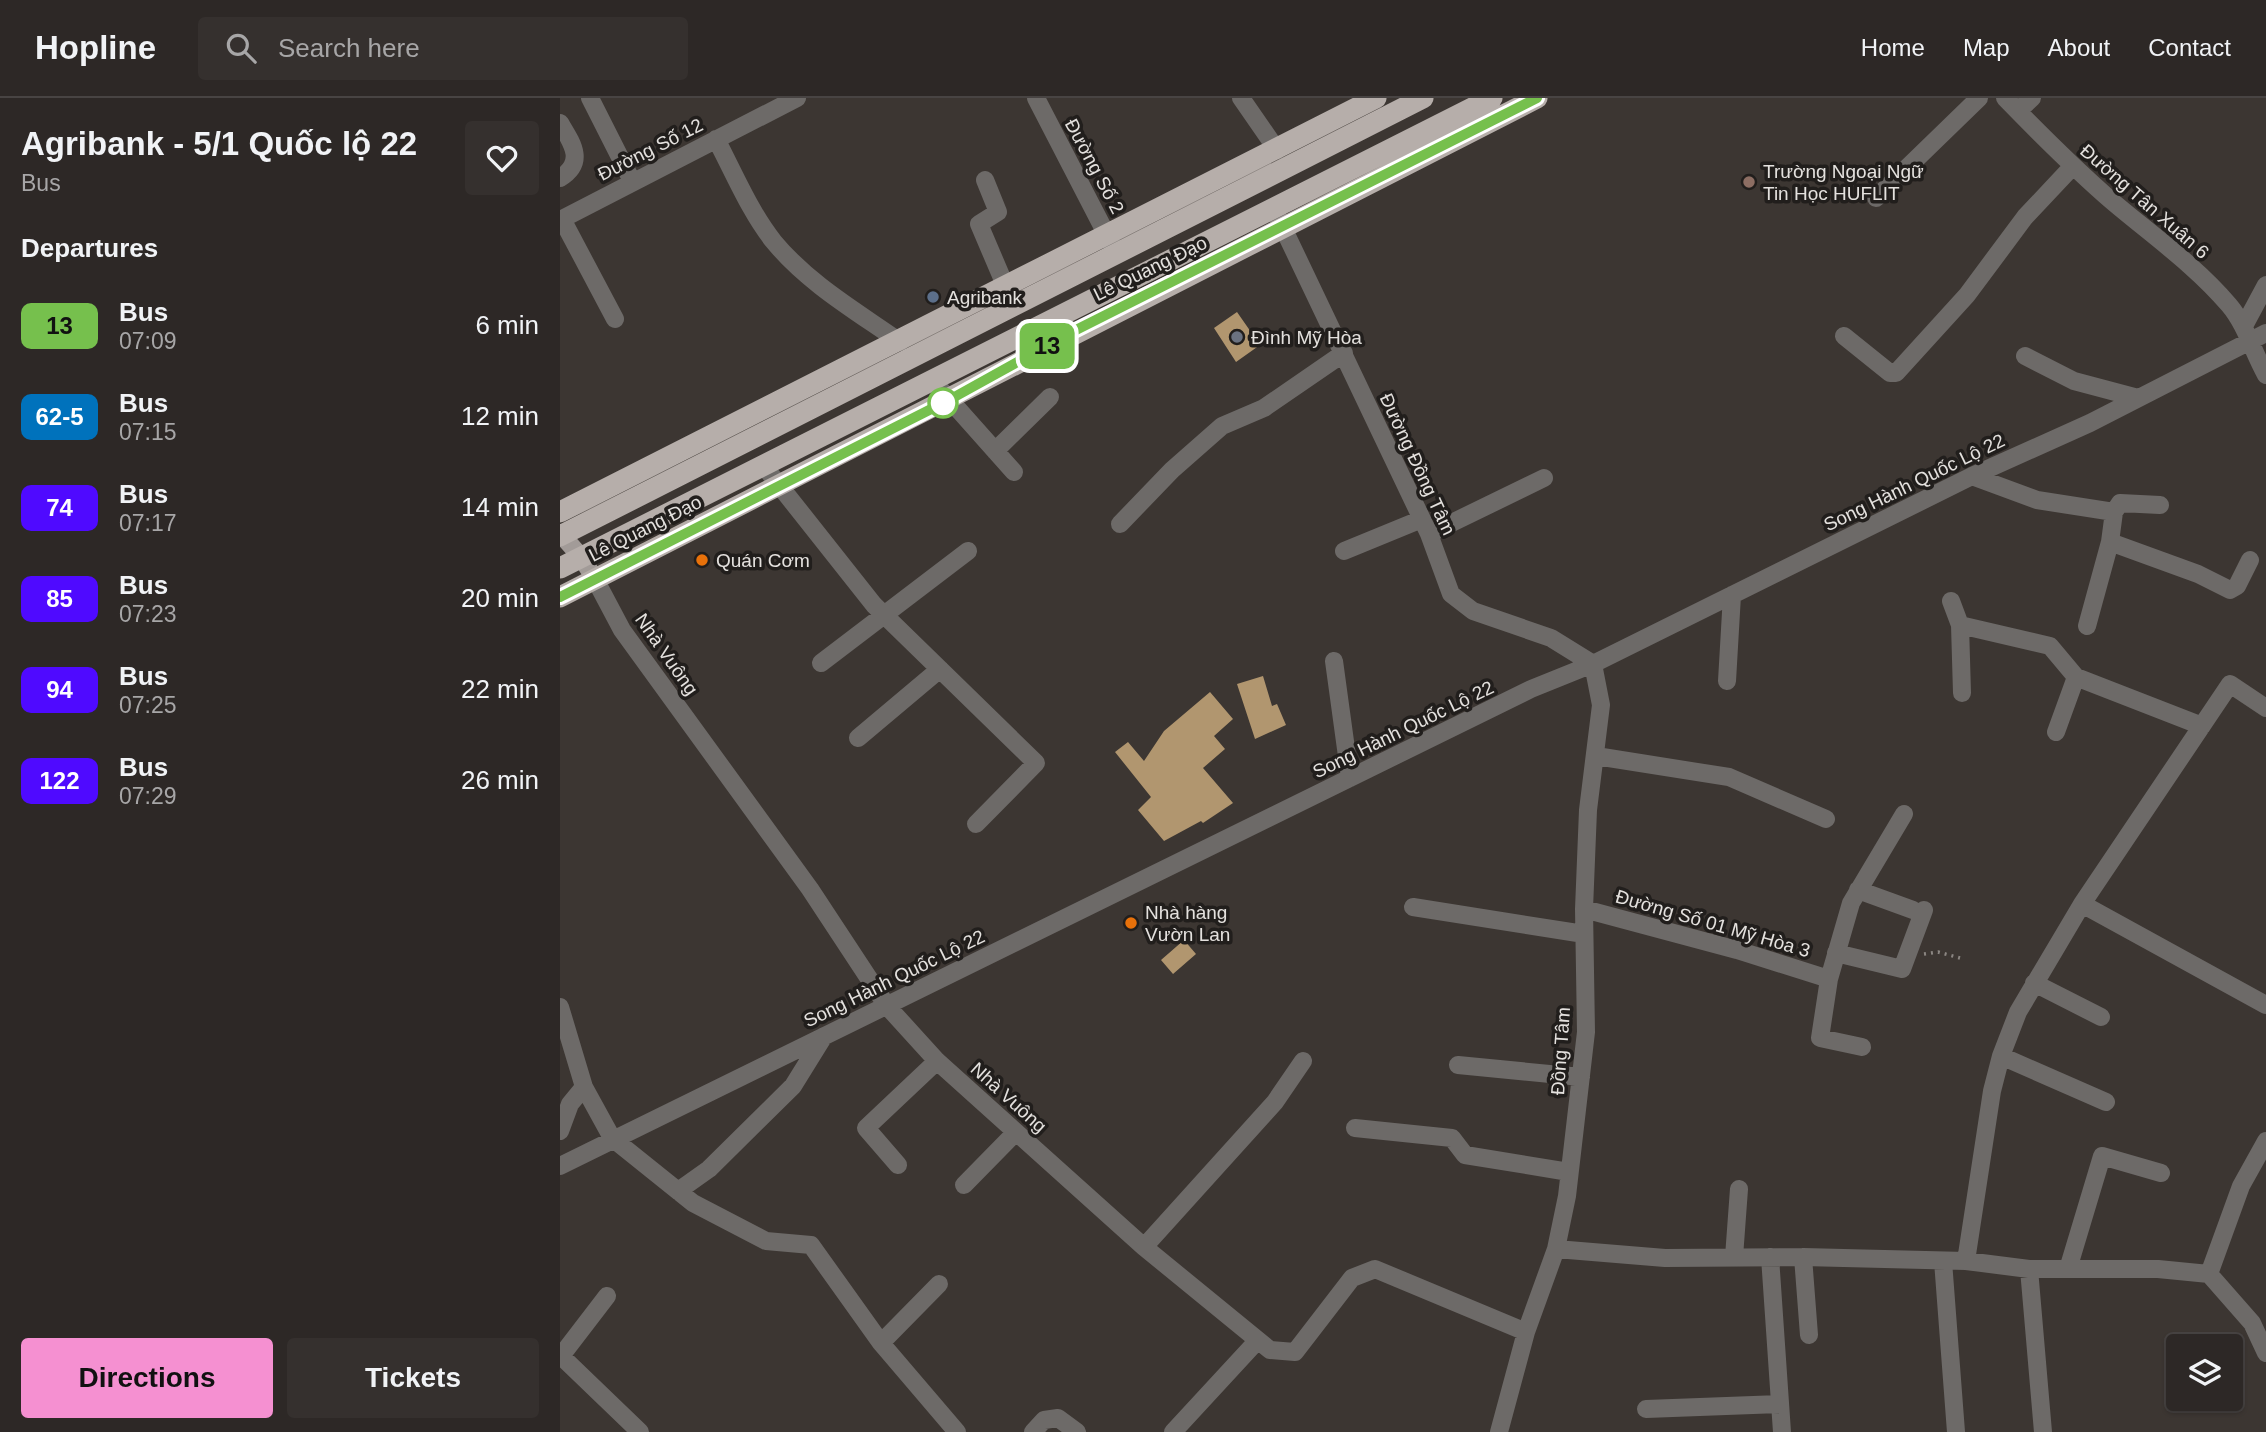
<!DOCTYPE html>
<meta charset="utf-8">
<style>
:root{--surface:#2d2826;--page:#35302e;--text:#f1f3f6;--muted:#a7a6a7;--line:#484443;--accent:#f590d1}
body{margin:0;font-family:Arial,sans-serif;background:var(--page);color:var(--text);height:100vh;display:flex;flex-direction:column;font-size:26px;white-space:nowrap}
*{box-sizing:border-box;margin:0}
p{font-size:23px;color:var(--muted)}
.icon{flex:none;width:38px;height:38px;fill:none;stroke:currentColor;stroke-width:2;stroke-linecap:round;stroke-linejoin:round}
.map{position:relative;flex:1;overflow:hidden}
.panel{display:flex;flex-direction:column;background:var(--surface);width:560px}
.panel>*{flex:none}
.badge{padding:0 14px;border-radius:10px;font-size:24px;line-height:46px}
.buttons{position:absolute;left:1606px;top:1236px;display:grid;gap:14px}
.buttons a{display:grid;place-items:center;width:77px;height:77px;border-radius:7px;background:var(--surface);box-shadow:0 2px 5px #0004,0 0 0 2px var(--line);font-size:35px}
.map>.badge{position:absolute;translate:-50% -50%;box-shadow:0 0 0 4px #fff}
h2{padding:0 21px;font-size:26px;line-height:63px}
.round{display:grid;place-items:center;flex:none;width:74px;height:74px;border-radius:7px;background:var(--page)}
.headline{display:flex;align-items:center;justify-content:space-between;height:119px;padding:0 21px}
h1{font-size:33px;font-weight:800;line-height:52px}
.button{display:flex;gap:14px;margin-top:auto;padding:14px 21px}
.button a{flex:1;height:80px;border-radius:7px;background:var(--accent);color:#111;font-size:28px;font-weight:800;line-height:80px;text-align:center}
.button a+a{background:var(--page);color:var(--text)}
ul{padding:0;list-style:none}
li{display:flex;align-items:center;gap:21px;height:91px;padding:0 21px}
li div{flex:1}
li b{display:block;font-size:26px}
li em{font-style:normal}
li .badge{min-width:77px;font-weight:700;text-align:center}
header{display:flex;align-items:center;gap:42px;box-sizing:border-box;height:98px;padding:0 35px;background:var(--surface);border-bottom:2px solid var(--line)}
header strong{font-size:33px}
nav{display:flex;gap:38px;margin-inline-start:auto;font-size:24px}
.search{width:490px;height:63px;background:var(--page);display:flex;align-items:center;gap:18px;box-sizing:border-box;padding:0 24px;border-radius:7px;color:var(--muted);font-size:26px}
main{display:flex;flex:1;min-height:0}
.map>svg:first-child{display:block}
.building{fill:#b1966f}
.lines{fill:none;stroke-linecap:round;stroke-linejoin:round}
.path{stroke:#8b8682;stroke-width:3.5;stroke-dasharray:2 5;stroke-linecap:butt}
.minor{stroke:#6d6a68;stroke-width:18}
.major{stroke:#a29b98;stroke-width:18}
.highway{stroke:#b6aeaa;stroke-width:21}
.line-casing{stroke:#fff;stroke-width:16}
.line{stroke:#76c04d;stroke-width:10}
.education-dot{fill:#8d6e63;stroke:#211e1c;stroke-width:2.5}
.service-dot{fill:#5c6f8a;stroke:#211e1c;stroke-width:2.5}
.worship-dot{fill:#6b7280;stroke:#211e1c;stroke-width:2.5}
.stop-dot{fill:#fff;stroke:#76c04d;stroke-width:3.5}
.food-dot{fill:#e8710a;stroke:#211e1c;stroke-width:2.5}
.labels{text-anchor:middle;stroke-width:7;stroke-linejoin:round;paint-order:stroke}
.street-label{font-size:19px;fill:#e4e1de;stroke:#211e1c}
.poi-label{font-size:19px;fill:#e4e1de;stroke:#211e1c;text-anchor:start}
</style>
<header>
<strong>Hopline</strong>
<div class="search"><svg class="icon" aria-label="search" viewBox="0 0 24 24"><circle cx="10" cy="10" r="6"/><path d="M15 15l6 6"/></svg>Search here</div>
<nav><a>Home</a><a>Map</a><a>About</a><a>Contact</a></nav>
</header>
<main>
<section class="panel">
<div class="headline"><div><h1>Agribank - 5/1 Quốc lộ 22</h1><p>Bus</p></div><a class="round"><svg class="icon" aria-label="heart" viewBox="0 0 24 24"><path d="M12 20l-8-8c-3-5 5-10 8-4 3-6 11-1 8 4z"/></svg></a></div>
<h2>Departures</h2>
<ul>
<li><span class="badge" style="background:#76c04d;color:#111">13</span><div><b>Bus</b><p>07:09</p></div><em>6 min</em></li>
<li><span class="badge" style="background:#0072bc;color:#fff">62-5</span><div><b>Bus</b><p>07:15</p></div><em>12 min</em></li>
<li><span class="badge" style="background:#4f0aff;color:#fff">74</span><div><b>Bus</b><p>07:17</p></div><em>14 min</em></li>
<li><span class="badge" style="background:#4f0aff;color:#fff">85</span><div><b>Bus</b><p>07:23</p></div><em>20 min</em></li>
<li><span class="badge" style="background:#4f0aff;color:#fff">94</span><div><b>Bus</b><p>07:25</p></div><em>22 min</em></li>
<li><span class="badge" style="background:#4f0aff;color:#fff">122</span><div><b>Bus</b><p>07:29</p></div><em>26 min</em></li>
</ul>
<div class="button"><a>Directions</a><a>Tickets</a></div>
</section>
<div class="map">
<svg width="1706" height="1334" viewBox="0 0 1706 1334">
<rect width="100%" height="100%" fill="#3c3632"/>
<!-- building -->
<path class="building" d="M677 214 700 247 676 264 654 230Z
M703 578 712 608 717 606 726 627 695 641 677 586Z
M650 594 673 621 654 638 665 651 643 670 673 705 643 725 641 723 604 743 578 712 591 699 555 654 568 644 584 663 604 633Z
M624 842 636 856 613 876 601 862Z"/>
<g class="lines">
<!-- path -->
<path class="path" d="M1364 856 1378 854 1400 860"/>
<!-- minor -->
<path class="minor" d="M30 0 72 83
M476 0 553 149
M681 0 717 52
M1445 0C1480 36 1515 71 1553 104 1592 137 1636 168 1669 207 1686 227 1693 254 1706 277
M1458 13 1472 0
M0 25C12 45 26 64 0 80
M156 41C174 75 190 114 214 144 249 186 296 213 340 244
M425 82 438 114 419 126 445 187
M1316 100 1419 0
M717 117 869 436 891 496 913 513 991 540 1033 566 1041 607 1028 712 1024 811 1026 934 1007 1098 996 1151 966 1234 939 1334
M2 121 55 221
M0 122 237 0
M1684 228 1706 187
M1284 238 1330 275H1336L1407 197 1465 119 1512 69
M1465 258 1514 283 1578 300
M373 283 454 374
M435 353 490 299
M204 368 314 507 476 665 416 726
M1412 378 1477 402 1554 414 1560 405 1600 407
M560 426 612 372 662 328 704 310 784 255
M869 436 984 380
M1550 444 1638 476 1670 492 1677 488 1690 462
M784 453 862 421
M35 481 62 532 250 791 327 908 377 963 584 1149 710 1252 735 1254 792 1180 815 1171 966 1234
M1391 503 1400 527 1402 595
M1400 527 1490 548 1516 579 1642 628
M1527 528 1550 444 1554 414
M774 563 790 680
M261 565 408 453
M1167 583 1172 497
M1496 634 1516 579
M298 640 380 571
M1036 658 1169 679 1266 721
M1298 792 1353 812
M1522 806 1706 907
M853 809 1024 836
M1024 811 1177 852 1269 881
M1276 855 1342 871 1364 812
M1474 885 1541 919
M0 909 24 989 10 1006 0 1033
M1302 949 1260 940 1269 881 1291 805 1344 716
M1441 958 1546 1004
M898 967 1021 979
M24 989 52 1040 133 1105 206 1143 251 1147 321 1245 397 1334
M795 1030 892 1040 905 1057 1009 1074
M338 1067 306 1030 377 963
M0 1068 971 591 1033 566 1412 378 1530 325 1706 235
M404 1087 456 1034
M118 1093 149 1071 233 988 264 938
M584 1149 715 1004 743 963
M996 1151 1105 1160 1243 1159 1406 1163 1469 1171H1598L1649 1176 1692 1225 1706 1255
M1174 1159 1179 1091
M1210 1159 1222 1334
M1243 1159 1249 1237
M1383 1163 1396 1334
M1406 1163 1432 993 1441 958 1458 914 1522 806 1670 586 1706 610
M1469 1171 1483 1334
M1508 1171 1542 1058 1601 1075
M1649 1176 1681 1088 1706 1043
M321 1245 379 1186
M0 1257 80 1334
M1 1258 47 1198
M1086 1311 1220 1306
M473 1334 484 1322 498 1320 517 1334
M613 1334 698 1242"/>
<!-- major -->
<path class="major" d="M0 435 21 459 35 481"/>
<!-- highway -->
<path class="highway" d="M0 414 816 0
M0 438 863 0
M0 470 932 0
M0 499C325 332 651 166 977 0"/>
</g>
<g class="lines">
<!-- line casing -->
<g class="line-casing">
<path id="line" d="M0 499 389 302 506 237 977 0"/>
</g>
<!-- line -->
<use href="#line" class="line"/>
</g>
<!-- markers -->
<circle class="education-dot" cx="1189" cy="84" r="7"/>
<circle class="service-dot" cx="373" cy="199" r="7"/>
<circle class="worship-dot" cx="677" cy="239" r="7"/>
<circle class="stop-dot" cx="383" cy="305" r="14"/>
<g class="food-dot">
<circle cx="142" cy="462" r="7"/>
<circle cx="571" cy="825" r="7"/>
</g>
<g class="labels">
<!-- street labels -->
<g class="street-label">
<text transform="translate(90 51) rotate(-27)" y="7">Đường Số 12</text>
<text transform="translate(535 68) rotate(62)" y="7">Đường Số 2</text>
<text transform="translate(1585 103) rotate(41)" y="7">Đường Tân Xuân 6</text>
<text transform="translate(590 170) rotate(-26)" y="7">Lê Quang Đạo</text>
<text transform="translate(858 366) rotate(65)" y="7">Đường Đồng Tâm</text>
<text transform="translate(1354 384) rotate(-26)" y="7">Song Hành Quốc Lộ 22</text>
<text transform="translate(85 430) rotate(-27)" y="7">Lê Quang Đạo</text>
<text transform="translate(107 556) rotate(55)" y="7">Nhà Vuông</text>
<text transform="translate(843 631) rotate(-26)" y="7">Song Hành Quốc Lộ 22</text>
<text transform="translate(1153 825) rotate(16)" y="7">Đường Số 01 Mỹ Hòa 3</text>
<text transform="translate(334 880) rotate(-26)" y="7">Song Hành Quốc Lộ 22</text>
<text transform="translate(1000 953) rotate(-86)" y="7">Đồng Tâm</text>
<text transform="translate(449 999) rotate(42)" y="7">Nhà Vuông</text>
</g>
<!-- poi labels -->
<g class="poi-label">
<text x="1203" y="80">Trường Ngoại Ngữ<tspan x="1203" dy="22">Tin Học HUFLIT</tspan></text>
<text x="387" y="206">Agribank</text>
<text x="691" y="246">Đình Mỹ Hòa</text>
<text x="156" y="469">Quán Cơm</text>
<text x="585" y="821">Nhà hàng<tspan x="585" dy="22">Vườn Lan</tspan></text>
</g>
</g>
</svg>
<div class="buttons">
<a><svg class="icon" aria-label="layers" viewBox="0 0 24 24"><path d="M12 4l9 5-9 5-9-5zM3 14l9 5 9-5"/></svg></a>
</div>
<b class="badge" style="left:487px;top:248px;background:#76c04d;color:#111">13</b>
</div>
</main>
